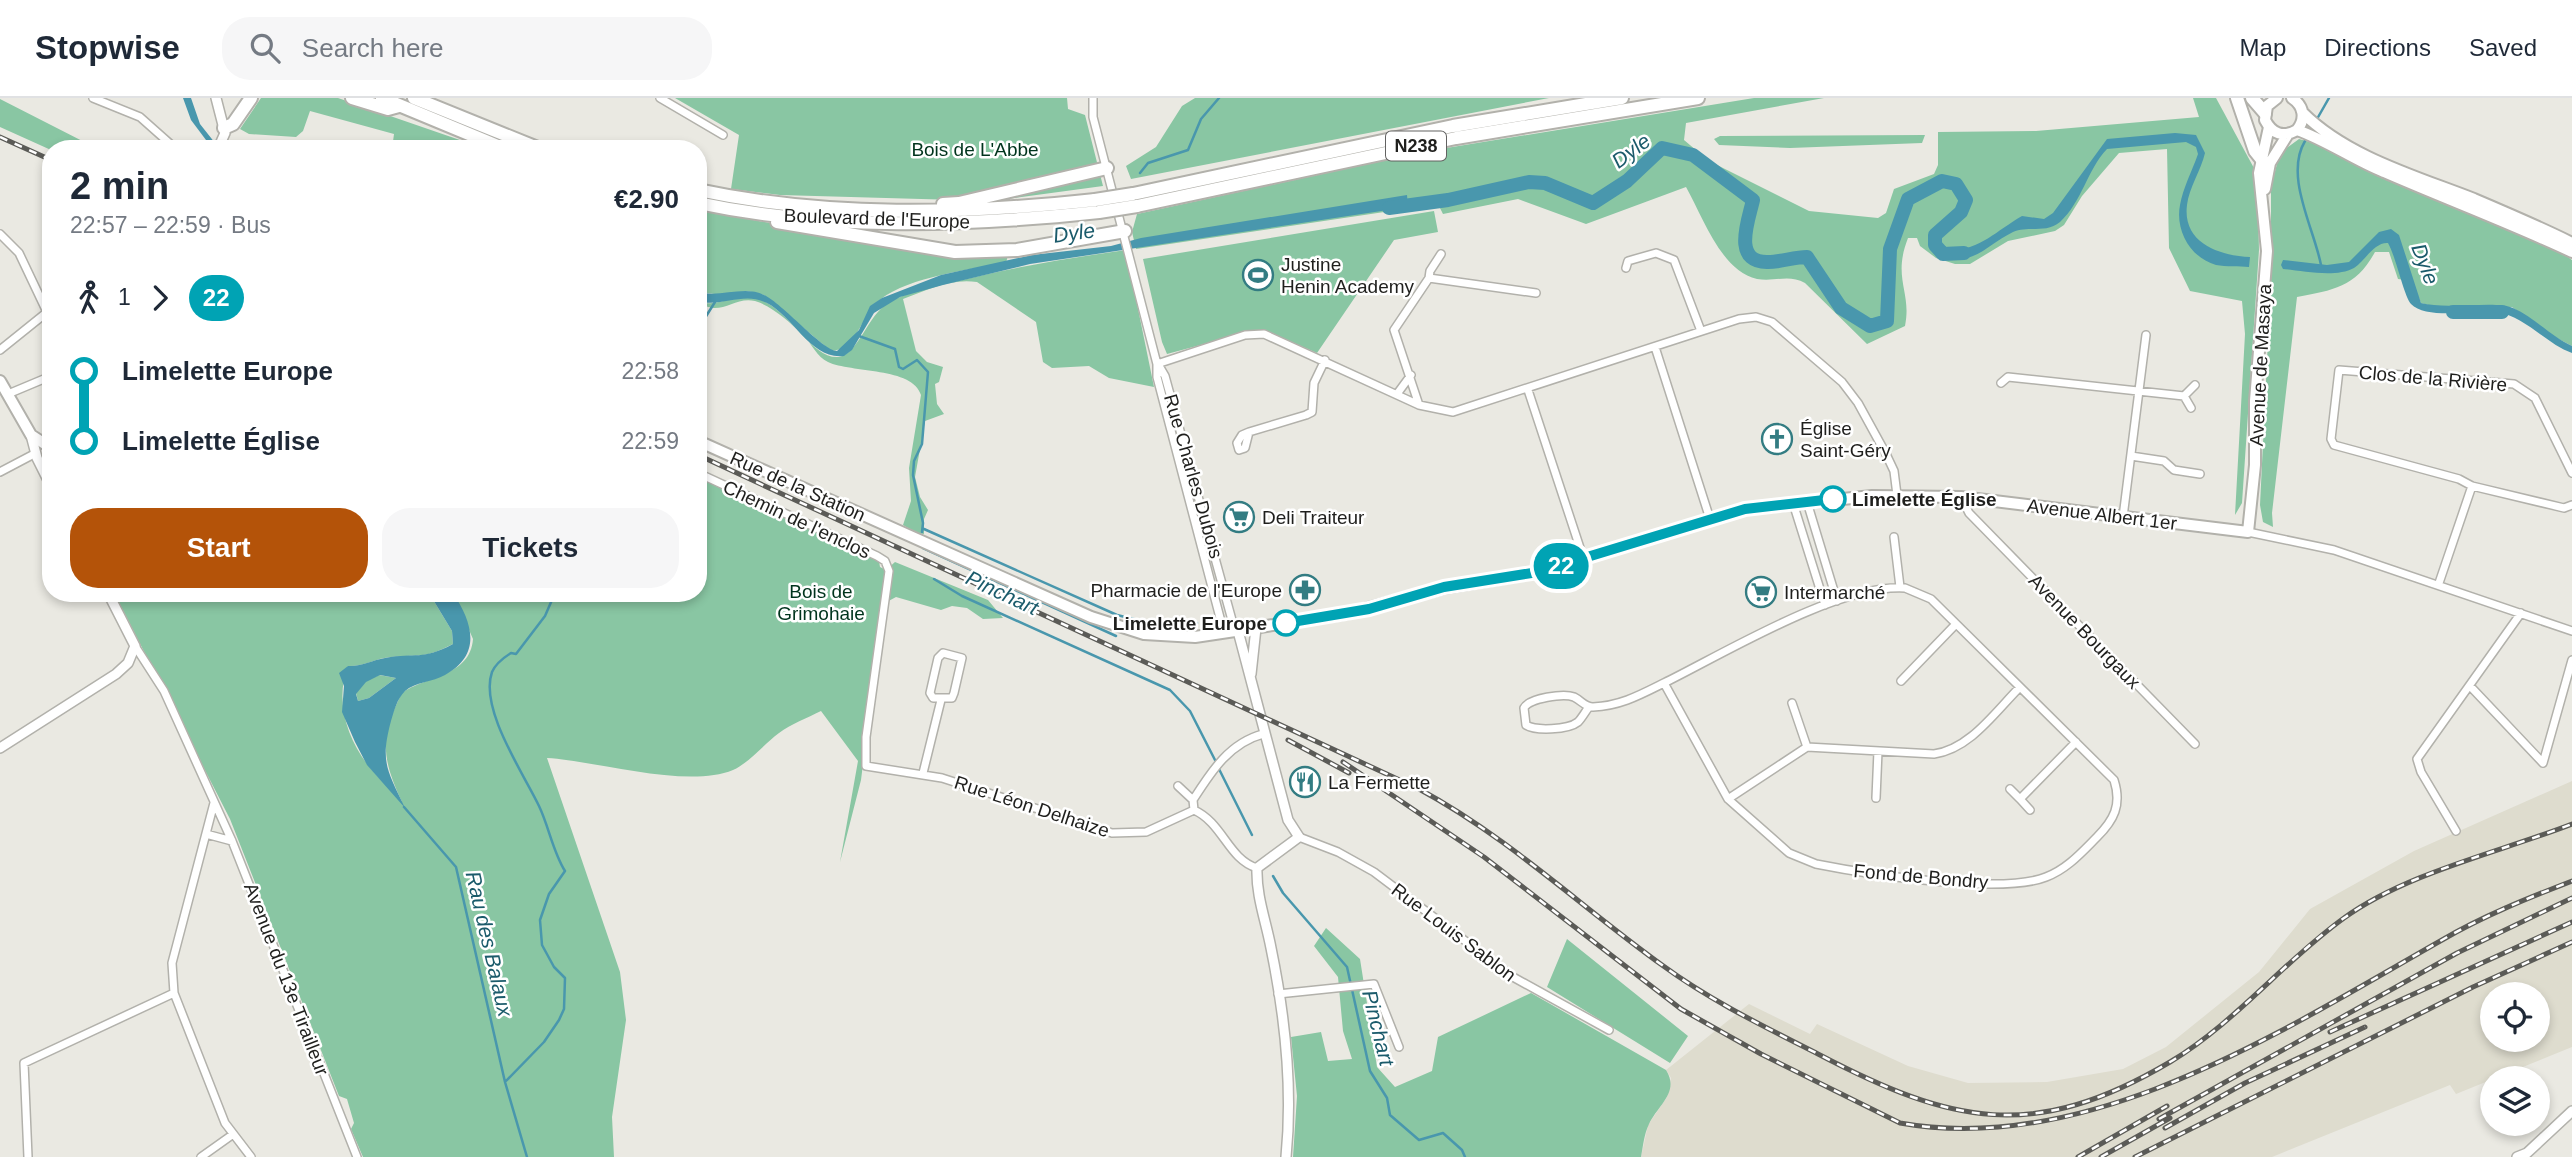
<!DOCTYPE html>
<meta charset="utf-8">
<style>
:root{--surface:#fff;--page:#f6f6f7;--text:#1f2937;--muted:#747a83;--line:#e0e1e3;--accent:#b45309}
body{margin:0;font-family:Arial,sans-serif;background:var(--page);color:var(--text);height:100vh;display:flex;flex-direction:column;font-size:26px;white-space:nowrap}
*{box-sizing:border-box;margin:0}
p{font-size:23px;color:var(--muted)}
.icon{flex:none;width:38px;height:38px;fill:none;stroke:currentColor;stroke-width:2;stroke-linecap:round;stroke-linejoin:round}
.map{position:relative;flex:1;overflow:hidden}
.panel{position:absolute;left:42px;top:42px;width:665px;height:462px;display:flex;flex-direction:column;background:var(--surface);border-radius:28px;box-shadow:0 4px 10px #0003}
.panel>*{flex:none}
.badge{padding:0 14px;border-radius:23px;font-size:24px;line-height:46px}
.controls{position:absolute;left:2480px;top:884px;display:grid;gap:14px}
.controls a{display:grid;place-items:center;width:70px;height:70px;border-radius:50%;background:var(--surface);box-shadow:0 4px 10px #0003;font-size:35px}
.map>.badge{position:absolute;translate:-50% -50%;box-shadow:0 0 0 4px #fff}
.legs{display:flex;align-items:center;gap:10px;height:77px;padding:0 28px;font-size:23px}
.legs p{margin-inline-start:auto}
.headline{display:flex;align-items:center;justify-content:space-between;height:119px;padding:0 28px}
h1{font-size:38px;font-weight:600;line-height:52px}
.button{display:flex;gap:14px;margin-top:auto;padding:14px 28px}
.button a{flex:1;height:80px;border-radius:28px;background:var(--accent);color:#fff;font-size:28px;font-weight:600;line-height:80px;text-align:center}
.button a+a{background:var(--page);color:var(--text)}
ul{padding:0 28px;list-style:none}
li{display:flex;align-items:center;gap:24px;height:70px;font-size:26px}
li i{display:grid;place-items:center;width:10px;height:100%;margin:0 9px;background:currentColor}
li i::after{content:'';width:18px;height:18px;margin:-9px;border:5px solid;border-radius:50%;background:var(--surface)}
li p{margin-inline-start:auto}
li:first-child i{background:linear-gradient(#0000 50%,currentColor 0)}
li:last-child i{background:linear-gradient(currentColor 50%,#0000 0)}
header{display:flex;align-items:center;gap:42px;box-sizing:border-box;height:98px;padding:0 35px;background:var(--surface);border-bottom:2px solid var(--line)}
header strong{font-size:33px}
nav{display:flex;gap:38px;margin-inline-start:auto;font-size:24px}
.search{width:490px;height:63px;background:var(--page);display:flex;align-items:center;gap:18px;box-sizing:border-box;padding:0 24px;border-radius:28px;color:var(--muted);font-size:26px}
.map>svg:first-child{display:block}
.built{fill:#dedcce;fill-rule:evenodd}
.green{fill:#89c6a3}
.water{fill:#4997ad;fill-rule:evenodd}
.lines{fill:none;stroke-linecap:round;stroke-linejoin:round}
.stream{stroke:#4997ad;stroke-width:2.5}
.river{stroke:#4997ad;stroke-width:14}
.minor-casing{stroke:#b2b1ab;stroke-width:10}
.tertiary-casing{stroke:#b2b1ab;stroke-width:12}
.secondary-casing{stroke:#b2b1ab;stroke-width:14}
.trunk-casing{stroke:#b2b1ab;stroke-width:16}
.minor{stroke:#fff;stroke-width:7}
.tertiary{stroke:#fff;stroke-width:9}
.secondary{stroke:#fff;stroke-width:10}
.trunk{stroke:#fff;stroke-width:12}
.rail-casing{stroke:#5b5b57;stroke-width:5}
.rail{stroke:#fff;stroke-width:2.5;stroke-dasharray:8;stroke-linecap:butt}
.trunk-bridge-casing{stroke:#b2b1ab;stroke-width:16;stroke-linecap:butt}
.trunk-bridge{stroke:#fff;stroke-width:12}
.line-1-casing{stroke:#fff;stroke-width:16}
.line-1{stroke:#00a3b4;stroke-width:10}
.stop-1-dot{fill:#fff;stroke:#00a3b4;stroke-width:3.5}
.labels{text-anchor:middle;stroke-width:5;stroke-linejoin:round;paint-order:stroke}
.shield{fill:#fff;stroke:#626261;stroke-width:2}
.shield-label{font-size:18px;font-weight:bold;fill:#1f1f1d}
.park-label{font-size:19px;fill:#00341d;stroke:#fff}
.street-label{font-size:19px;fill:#1f1f1d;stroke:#fff}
.poi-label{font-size:19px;fill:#1f1f1d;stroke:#fff;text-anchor:start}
.stop-label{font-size:19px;font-weight:bold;fill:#1f1f1d;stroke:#fff;text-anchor:start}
.water-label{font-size:21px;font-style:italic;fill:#1b5b6b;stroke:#fff}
</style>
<header>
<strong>Stopwise</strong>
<div class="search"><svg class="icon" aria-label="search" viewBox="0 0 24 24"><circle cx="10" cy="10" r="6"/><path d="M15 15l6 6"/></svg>Search here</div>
<nav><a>Map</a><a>Directions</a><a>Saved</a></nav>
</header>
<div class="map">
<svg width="2572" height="1059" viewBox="0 0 2572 1059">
<rect width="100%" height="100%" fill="#eae9e2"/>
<!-- built -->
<path class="built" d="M2572 683V949L2456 996 2450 987 2272 1059H1641L1648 1027 1667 999 1671 980 1666 972 1749 906 1810 936 1817 926 1908 968 1968 985 2047 984 2123 971 2166 949 2259 874 2310 811 2414 753ZM2492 896H2538V942H2492Z"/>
<!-- green -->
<path class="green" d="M261 0H338L486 51H392L394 36 310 13 303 33 296 39 249 36 240 31Z
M675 0H1067L1068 11 1085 17 1103 88 992 103 780 97 731 91 739 37Z
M1195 0H1549L1131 81 1126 68 1156 49 1182 8Z
M1754 0H1824L1686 25 1684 42 1709 63 1809 113 1878 120 1886 115 1894 91 1934 76 1938 67V34L2036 33 2199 19 2193 0H2216L2255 72 2258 111 2259 152 2242 405 2235 417 2245 236 2242 203 2190 193 2169 150 2167 51 2119 55 2082 98 2064 127 2055 133 2008 143 1970 166H1955L1936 160 1920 148 1917 140H1908C1892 181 1912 193 1905 228L1867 246 1805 185C1789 176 1775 184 1757 181 1721 173 1703 119 1686 89L1586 126 1518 101 1443 116 1438 106 1136 151 1132 134 1137 116 1428 53Z
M0 1 98 51 51 52 0 29Z
M1925 37 1922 45 1790 50 1719 47 1714 41 1720 38Z
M2299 41 2314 45 2353 65 2558 152 2572 162V248L2549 236 2512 209H2436L2421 205 2412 183 2398 181 2389 154H2375C2356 189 2334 192 2297 199L2272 415 2273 429 2263 424 2260 407 2271 180V88L2280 55Z
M698 112 930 154 1008 157 1006 165C972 171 909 179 881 201 863 214 856 253 831 253L764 197 748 193 723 197 698 194Z
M1434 113 1438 134 1394 142 1317 255 1268 234 1245 235 1167 256 1162 244 1143 161Z
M1126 152 1154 289 1109 280 1089 268 1052 270 1043 264 1036 224 977 184C951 180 927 192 903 201L916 253 927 264 943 269 939 284 935 286 937 306 944 316 925 323 915 379 920 399 928 412 924 421V436L916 435 903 427 911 403 909 370 921 297C913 269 851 275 828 264 817 259 812 246 803 237 790 224 772 208 755 203 739 199 727 211 713 210 709 210 702 206 698 205 701 204 707 206 712 205 724 204 737 198 749 199 786 201 809 262 839 259 858 256 868 217 888 205 908 193 935 188 958 183 1014 169 1069 160 1126 152Z
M698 379 879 463 880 469 886 472 895 464 988 502 1003 520 983 521 967 510 952 508 941 512 896 499 883 506 861 682 840 764 858 663 821 613C807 620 791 626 779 635 764 646 749 665 733 672 687 691 597 663 547 660L620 874 626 922 612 1019 614 1059H363L351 1031 354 1025 347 1001 339 998 230 721 114 495H429L452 533 453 546C423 561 423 556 391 559 376 560 363 569 348 568 335 601 346 639 368 667 378 681 392 691 402 704 382 661 379 639 402 595 425 578 470 579 473 541L453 495H698Z
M379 577 396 580 369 600 358 603 356 595 366 583Z
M1326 830 1360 861 1377 969 1395 989 1432 973 1438 939 1531 895 1666 972C1680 994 1658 1007 1649 1026 1644 1036 1643 1049 1641 1059H1293L1297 998 1291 939 1321 934 1328 963 1352 961 1343 933 1338 879 1314 848Z
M1567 841 1688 938 1670 965 1547 889Z"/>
<!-- water -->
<path class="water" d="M183 0H191L200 26 215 45 212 50 191 22Z
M2175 35 2196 37 2205 55C2201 72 2189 90 2187 107 2182 146 2221 158 2250 159L2249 169C2239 168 2226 169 2216 167 2191 160 2175 133 2180 107 2183 90 2192 73 2198 56L2196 49 2186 44 2107 51C2087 72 2082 104 2060 124 2046 136 2028 127 2013 134 1990 145 1976 165 1949 161L1950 153C1981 151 1996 133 2022 118L2044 121 2053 115 2107 41Z
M1407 97 1408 109 1030 166 943 187 900 199 874 215 852 252 844 258C811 262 794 219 767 205 743 193 722 210 698 203V194C720 200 744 187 764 197 782 205 823 253 837 253L859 232 870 208 882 200 941 177 1032 157 1111 148 1141 140Z
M2391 131 2399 137 2421 205C2447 212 2497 202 2513 210 2534 219 2550 238 2572 248V255C2546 246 2524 217 2496 214 2474 212 2426 222 2411 206 2404 198 2396 159 2388 145 2374 144 2365 163 2354 170 2336 180 2303 173 2283 171L2281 167 2283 162 2327 167 2349 164 2379 134Z
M429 495H453C473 525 482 557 445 577 433 584 415 584 405 593 397 601 394 613 391 623 380 664 387 672 405 710L367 667 355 644 342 614 344 588 339 575 348 568C361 569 372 562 385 560 417 554 421 563 453 546L452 533ZM380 577 396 580 369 600 358 603 356 596 366 584Z"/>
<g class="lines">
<!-- stream -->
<path class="stream" d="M2317 21 2329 0
M2305 43C2284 78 2314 130 2321 167
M1140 75 1148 65 1188 52 1201 21 1219 0
M698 231 715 204
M859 238 895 251 899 269 903 271 917 262 928 274 922 346 914 363 913 377 923 425 922 434
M924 431 1117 517 1150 525H1197
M923 450 1116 538
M934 481 962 498 1170 592 1190 613 1215 662
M1219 671 1252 737
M404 709 456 769 505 984 527 1059
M1273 778 1283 795 1347 869 1370 973 1387 1000 1390 1017 1419 1042 1443 1035 1462 1052 1465 1059
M506 983 544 944 559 922 564 911 565 880 554 869 542 847 540 822 549 796 565 773C553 754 549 729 539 708 524 676 479 611 492 574 496 565 503 560 511 555L516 556 545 518 555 495"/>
<!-- river -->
<path class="river" d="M1389 110 1448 102 1529 84 1545 85 1593 105 1627 83 1662 50 1693 57 1753 102C1749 121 1731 165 1768 164 1781 164 1794 159 1807 159L1841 210 1870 228 1887 223 1890 151 1908 101 1942 83 1956 86 1966 102 1961 114 1935 137V147L1943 156 1964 155
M2453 214H2502"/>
<!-- minor casing -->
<g class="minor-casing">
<path id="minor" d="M93 0 140 19 176 51
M660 0 723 37
M1093 0V19L1157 266V279L1224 535
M0 136 19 155 47 214
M1626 170 1628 163 1656 155 1674 162 1701 233
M1429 180 1430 173 1441 156
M1655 249 1710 421
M0 252 51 211
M1157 266 1245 237 1264 236 1419 307 1453 314 1739 221 1756 219 1772 224 1842 284 1858 305 1886 356 1894 373 1897 397
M1158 266 1165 278 1235 533
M2001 285 2008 279 2184 298 2191 310
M1528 292 1584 462
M8 296 51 278
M1397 296 1411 277
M2184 298 2195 287
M1419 307 1394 232 1429 180 1536 195
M1249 334 1245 350 1239 352 1237 345 1242 337 1249 334 1306 317 1312 314 1314 285 1325 262
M2131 358 2164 363 2174 372 2200 376
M0 374 36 355
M698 375 877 458 885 463 889 473 866 639V668L942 680 1112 735 1146 734 1194 712
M2572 375 2535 300 2514 286 2339 272 2331 341 2334 347 2459 381 2472 388 2564 410 2572 407
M1961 399 1969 415 2195 646
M1807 404 1837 503
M1793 405 1825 507
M2123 419 2146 237
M2248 434 2334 452 2572 533
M1894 439 1900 489
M2439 485 2472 388
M1905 490 1931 501 2114 682C2122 707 2114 722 2097 739 2081 755 2067 771 2046 779 2001 797 1866 776 1816 766L1789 755 1728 701 1664 585C1725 555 1838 486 1905 490Z
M135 548 164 593 232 743 357 1059
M943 555 962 560 954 595 952 600H933L930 595 938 560Z
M1901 583 1956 526
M2470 588 2543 665 2572 562
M1792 605 1807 649
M1589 609C1585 614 1582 620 1578 624 1568 632 1535 633 1526 627L1524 610C1529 600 1564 595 1574 599 1582 603 1585 609 1593 609 1620 608 1640 597 1664 585
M923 675 941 602
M1178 688 1193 702
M2010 691 2020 701 2076 644
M1876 700 1878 653
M1728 701 1807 649 1934 656C1970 651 1995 614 2020 589
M2020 701 2030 712
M1194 712 1193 702C1211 674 1229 645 1263 636
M1194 712C1223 725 1228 761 1257 770
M2456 733 2421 674 2417 661 2521 515
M206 736 232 743
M1299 739 1338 754 1374 774 1513 879 1609 932
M174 895 225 1025 251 1059
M1278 896 1374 886 1399 949
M28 1059 24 965 174 895 172 865 214 705
M201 1059 232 1037"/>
</g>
<!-- tertiary casing -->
<g class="tertiary-casing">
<path id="tertiary" d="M216 0 225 35 218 51
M31 337 37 360 51 388
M1238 533 1288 722 1299 739 1257 770C1256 798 1266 823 1271 850 1285 918 1293 989 1286 1059
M1251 576 1256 530
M0 650 116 576 128 565 135 548 108 495
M2517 1059 2527 1055 2572 1013"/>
</g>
<!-- secondary casing -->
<g class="secondary-casing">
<path id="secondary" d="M2277 0 2267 8 2265 22C2272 36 2283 40 2297 32 2306 21 2304 8 2292 0
M2303 15C2347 59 2418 79 2474 101 2507 115 2540 129 2572 145
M2297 32C2328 43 2354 62 2384 74 2446 101 2510 125 2572 154
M2265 91 2270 65 2288 36
M0 283 31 337 51 350
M698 343 1091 519 1144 536 1195 539 1235 533 1349 515 1444 490 1538 474 1745 411 1872 398 1961 399 2248 434 2255 367V303L2267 153 2259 75 2269 29"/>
</g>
<!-- trunk casing -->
<g class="trunk-casing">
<path id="trunk" d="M352 0 388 11 399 8
M382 0 505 51
M414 0 540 51
M2237 0 2255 53 2263 63
M2252 0 2265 15
M224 30 233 26 251 0
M698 92C829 120 964 116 1095 102
M1133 96 1453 28 1622 0
M698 105C830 133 966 128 1099 114
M943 106 959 105 1107 70
M1137 108 1456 40 1698 0
M777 124 955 154 1017 152 1125 133"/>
</g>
<!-- minor -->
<use href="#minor" class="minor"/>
<!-- tertiary -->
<use href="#tertiary" class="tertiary"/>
<!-- secondary -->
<use href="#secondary" class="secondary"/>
<!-- trunk -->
<use href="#trunk" class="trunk"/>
<!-- rail casing -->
<g class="rail-casing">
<path id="rail" d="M0 39 51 62
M698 357 1419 691C1508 739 1580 808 1662 867 1711 903 1765 929 1818 956 1952 1026 2033 1045 2170 964 2235 925 2283 864 2344 820 2406 775 2500 754 2572 726
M1288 642 1349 675
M1343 664 1484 759 1681 911 1761 956 1900 1025C2090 1059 2285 931 2442 842 2483 818 2528 800 2572 783
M2330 934 2572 824
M2159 1021 2457 855 2572 800
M2165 1030 2245 985 2365 929
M2078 1059 2167 1008
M2101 1059 2170 1020
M2135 1059 2473 889 2572 844"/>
</g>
<!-- rail -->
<use href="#rail" class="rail"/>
<!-- trunk-bridge casing -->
<g class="trunk-bridge-casing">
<path id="trunk-bridge" d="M1095 102 1133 96
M1099 114 1137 108"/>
</g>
<!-- trunk-bridge -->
<use href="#trunk-bridge" class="trunk-bridge"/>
</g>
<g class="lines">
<!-- line-1 casing -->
<g class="line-1-casing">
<path id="line-1" d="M1286 525 1369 511 1444 489 1538 474 1745 411 1833 401"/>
</g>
<!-- line-1 -->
<use href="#line-1" class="line-1"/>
</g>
<!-- icons -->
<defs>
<g id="stadium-ring" transform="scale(1.575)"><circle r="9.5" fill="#fff" stroke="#337c82" stroke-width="1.5"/><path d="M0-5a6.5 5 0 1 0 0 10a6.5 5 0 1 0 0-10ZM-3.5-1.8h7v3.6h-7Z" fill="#337c82"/></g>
<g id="church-ring" transform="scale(1.575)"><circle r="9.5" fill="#fff" stroke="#337c82" stroke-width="1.5"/><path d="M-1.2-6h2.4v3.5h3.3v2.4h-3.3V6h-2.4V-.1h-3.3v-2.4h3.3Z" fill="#337c82"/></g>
<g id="supermarket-ring" transform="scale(1.575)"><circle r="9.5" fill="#fff" stroke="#337c82" stroke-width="1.5"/><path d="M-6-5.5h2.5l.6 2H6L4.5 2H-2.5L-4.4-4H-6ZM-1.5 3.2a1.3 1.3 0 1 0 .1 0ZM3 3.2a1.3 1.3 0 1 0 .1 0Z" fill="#337c82"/></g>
<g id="pharmacy-ring" transform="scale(1.575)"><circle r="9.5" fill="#fff" stroke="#337c82" stroke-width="1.5"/><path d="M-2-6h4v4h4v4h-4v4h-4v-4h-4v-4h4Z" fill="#337c82"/></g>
<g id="restaurant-ring" transform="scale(1.575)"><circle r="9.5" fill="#fff" stroke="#337c82" stroke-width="1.5"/><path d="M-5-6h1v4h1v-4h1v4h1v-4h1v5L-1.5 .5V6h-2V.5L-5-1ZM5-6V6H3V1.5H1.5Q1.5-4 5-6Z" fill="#337c82"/></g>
</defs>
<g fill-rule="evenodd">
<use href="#stadium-ring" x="1258" y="177"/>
<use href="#church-ring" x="1777" y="341"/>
<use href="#supermarket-ring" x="1239" y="419"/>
<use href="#pharmacy-ring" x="1305" y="492"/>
<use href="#supermarket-ring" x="1761" y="494"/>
<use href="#restaurant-ring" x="1305" y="684"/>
</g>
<!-- markers -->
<g class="stop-1-dot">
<circle cx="1833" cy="401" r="12"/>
<circle cx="1286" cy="525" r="12"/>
</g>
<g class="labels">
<!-- shield labels -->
<rect class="shield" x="1386" y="33.5" width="60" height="29" rx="5"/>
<g class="shield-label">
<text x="1416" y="54">N238</text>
</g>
<!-- park labels -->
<g class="park-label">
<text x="975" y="58">Bois de L'Abbe</text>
<text x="821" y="500">Bois de<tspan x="821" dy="22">Grimohaie</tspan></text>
</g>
<!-- street labels -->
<g class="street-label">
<text transform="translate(877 120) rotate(2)" y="7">Boulevard de l'Europe</text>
<text transform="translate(2260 267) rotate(-87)" y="7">Avenue de Masaya</text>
<text transform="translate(2433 280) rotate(5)" y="7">Clos de la Rivière</text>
<text transform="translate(1194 378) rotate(74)" y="7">Rue Charles Dubois</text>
<text transform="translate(798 388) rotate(24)" y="7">Rue de la Station</text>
<text transform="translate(2102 416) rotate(7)" y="7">Avenue Albert 1er</text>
<text transform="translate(797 421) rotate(25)" y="7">Chemin de l'enclos</text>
<text transform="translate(2085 533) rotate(46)" y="7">Avenue Bourgaux</text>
<text transform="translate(1032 708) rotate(18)" y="7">Rue Léon Delhaize</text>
<text transform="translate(1921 778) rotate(5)" y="7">Fond de Bondry</text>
<text transform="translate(1454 834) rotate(37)" y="7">Rue Louis Sablon</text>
<text transform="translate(287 881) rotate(69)" y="7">Avenue du 13e Tirailleur</text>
</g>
<!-- poi labels -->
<g class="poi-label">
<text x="1281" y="173">Justine<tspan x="1281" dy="22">Henin Academy</tspan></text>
<text x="1800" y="337">Église<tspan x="1800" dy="22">Saint-Géry</tspan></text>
<text x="1262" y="426">Deli Traiteur</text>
<text x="1282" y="499" text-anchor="end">Pharmacie de l'Europe</text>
<text x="1784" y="501">Intermarché</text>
<text x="1328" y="691">La Fermette</text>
</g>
<!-- stop labels -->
<g class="stop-label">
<text x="1852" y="408">Limelette Église</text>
<text x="1267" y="532" text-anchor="end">Limelette Europe</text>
</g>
<!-- water labels -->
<g class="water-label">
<text transform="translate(1631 53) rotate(-37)" y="7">Dyle</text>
<text transform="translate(1074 135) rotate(-8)" y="7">Dyle</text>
<text transform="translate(2425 166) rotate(69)" y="7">Dyle</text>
<text transform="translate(1002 495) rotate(25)" y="7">Pinchart</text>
<text transform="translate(489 846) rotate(77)" y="7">Rau des Balaux</text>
<text transform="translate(1378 930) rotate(76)" y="7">Pinchart</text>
</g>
</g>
</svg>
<div class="controls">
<a><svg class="icon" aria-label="locate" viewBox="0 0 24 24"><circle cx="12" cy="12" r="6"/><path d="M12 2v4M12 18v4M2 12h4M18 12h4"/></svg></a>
<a><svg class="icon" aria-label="layers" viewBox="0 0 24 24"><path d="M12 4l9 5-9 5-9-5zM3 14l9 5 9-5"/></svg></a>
</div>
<b class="badge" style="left:1561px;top:468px;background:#00a3b4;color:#fff">22</b>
<section class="panel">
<div class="headline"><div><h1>2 min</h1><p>22:57 – 22:59 · Bus</p></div><b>€2.90</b></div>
<div class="legs"><svg class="icon" aria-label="walk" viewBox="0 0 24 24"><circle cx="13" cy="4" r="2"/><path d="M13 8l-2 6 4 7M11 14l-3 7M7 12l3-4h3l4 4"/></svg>1<svg class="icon" aria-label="forward" viewBox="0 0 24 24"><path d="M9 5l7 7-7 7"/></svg><b class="badge" style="background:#00a3b4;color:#fff">22</b></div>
<ul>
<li><i style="color:#00a3b4"></i><b>Limelette Europe</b><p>22:58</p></li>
<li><i style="color:#00a3b4"></i><b>Limelette Église</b><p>22:59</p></li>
</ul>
<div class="button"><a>Start</a><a>Tickets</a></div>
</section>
</div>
